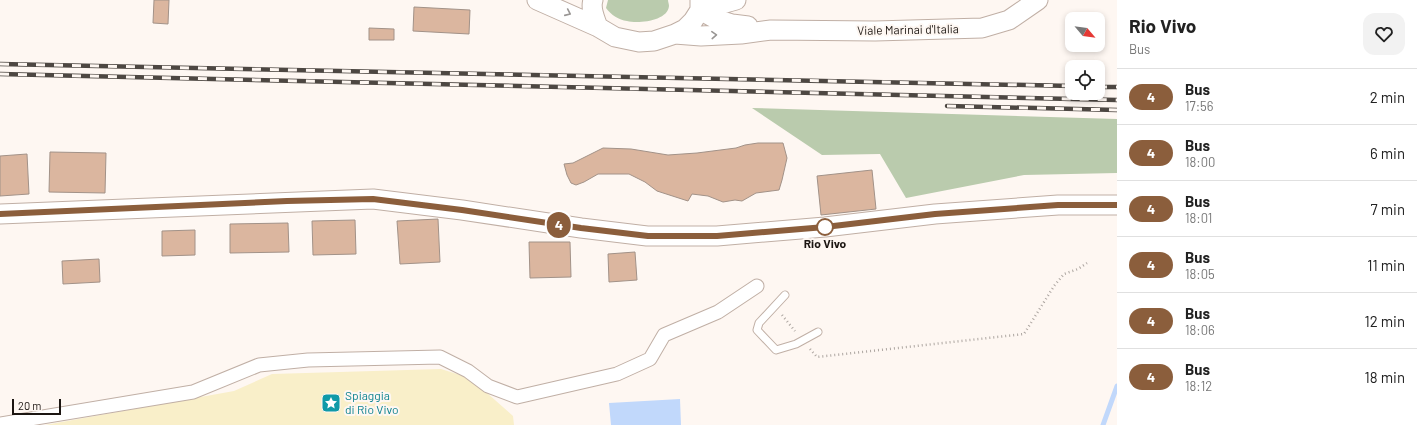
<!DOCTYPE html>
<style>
:root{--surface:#fff;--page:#f2f2f2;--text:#222;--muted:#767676;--line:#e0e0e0}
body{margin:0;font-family:Barlow,sans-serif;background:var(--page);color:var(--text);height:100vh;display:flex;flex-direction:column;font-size:15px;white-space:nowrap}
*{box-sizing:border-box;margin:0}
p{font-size:13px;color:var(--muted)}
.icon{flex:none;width:22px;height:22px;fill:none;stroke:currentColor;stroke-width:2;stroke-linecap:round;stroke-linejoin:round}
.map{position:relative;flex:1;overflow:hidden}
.panel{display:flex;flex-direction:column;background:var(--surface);width:300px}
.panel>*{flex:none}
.badge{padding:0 8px;border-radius:13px;font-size:14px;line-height:26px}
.needle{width:26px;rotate:119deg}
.controls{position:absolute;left:1065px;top:12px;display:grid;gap:8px}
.controls a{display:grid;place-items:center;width:40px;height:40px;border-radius:8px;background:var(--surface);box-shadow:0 2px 6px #0003;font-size:20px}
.scale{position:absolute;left:12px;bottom:10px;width:49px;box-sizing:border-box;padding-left:4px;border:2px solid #1c1612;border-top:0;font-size:11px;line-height:14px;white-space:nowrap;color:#1c1612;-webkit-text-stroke:3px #fef7f2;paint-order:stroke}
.map>.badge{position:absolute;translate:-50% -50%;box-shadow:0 0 0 2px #fff}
.round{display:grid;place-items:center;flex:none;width:42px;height:42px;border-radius:12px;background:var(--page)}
.overview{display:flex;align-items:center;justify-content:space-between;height:68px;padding:0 12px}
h1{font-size:19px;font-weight:700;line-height:30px}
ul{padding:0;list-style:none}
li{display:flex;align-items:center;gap:12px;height:56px;padding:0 12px;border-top:1px solid var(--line)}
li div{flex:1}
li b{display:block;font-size:15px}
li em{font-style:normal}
li .badge{min-width:44px;font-weight:700;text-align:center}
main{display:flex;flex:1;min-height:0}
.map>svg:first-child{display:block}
.green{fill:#bacbad}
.sand{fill:#f9efc9}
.water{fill:#c1d8fb}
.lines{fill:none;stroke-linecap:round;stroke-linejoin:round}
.stream{stroke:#c1d8fb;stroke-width:5}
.building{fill:#dbb69f;stroke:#a29288}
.lane-casing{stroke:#c0afa5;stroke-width:9}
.street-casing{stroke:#c0afa5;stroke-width:15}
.secondary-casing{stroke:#c0afa5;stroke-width:21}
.path{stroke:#ada6a1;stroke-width:2.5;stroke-dasharray:1 3;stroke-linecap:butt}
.lane{stroke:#fff;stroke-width:7}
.street{stroke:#fff;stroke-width:13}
.secondary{stroke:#fff;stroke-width:19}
.rail-casing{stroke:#4d4742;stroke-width:4.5}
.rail{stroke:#fef7f2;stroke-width:3;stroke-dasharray:9;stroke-linecap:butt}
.oneway{stroke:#999694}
.line-casing{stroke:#fff;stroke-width:9}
.line{stroke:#8b5e3c;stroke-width:6}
.stop-dot{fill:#fff;stroke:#8b5e3c;stroke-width:2}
.labels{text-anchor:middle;stroke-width:4;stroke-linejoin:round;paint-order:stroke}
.street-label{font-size:12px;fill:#1c1612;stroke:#fef7f2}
.stop-label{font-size:12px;font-weight:bold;fill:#1c1612;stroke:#fef7f2}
.culture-label{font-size:12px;fill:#0d838f;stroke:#fef7f2;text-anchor:start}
</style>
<main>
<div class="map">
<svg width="1117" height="425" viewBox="0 0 1117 425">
<rect width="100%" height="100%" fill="#fef7f2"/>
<!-- green -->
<path class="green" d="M608 0H668C668 2 669 4 669 6 668 21 638 24 627 21 619 20 611 15 606 8Z
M752 108 1117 119V173L1024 175 906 198 880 154 822 155Z"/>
<!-- sand -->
<path class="sand" d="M441 369 470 378 513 416 514 425H45L234 391 272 374Z"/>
<!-- water -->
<path class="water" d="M680 399 681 425H611L609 403Z"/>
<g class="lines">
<!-- stream -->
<path class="stream" d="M1103 425 1117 386"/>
</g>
<!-- building -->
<path class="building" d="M154 0H169L168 24 153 23Z
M414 7 470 10 469 34 413 31Z
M369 28 394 29V40H369Z
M758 143H783L787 158 782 180 779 190 756 193 742 201 735 200 723 202 708 196 692 194 688 201 657 191 645 182 629 174H598L584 182 576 185 571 183 567 175 564 164 573 163 603 148 631 149 668 155 697 153 736 148 745 145Z
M50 152 106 153 105 193 49 192Z
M27 154 29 194 0 196V156Z
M872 170 876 209 821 215 817 176Z
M438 219 440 262 400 264 397 221Z
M355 220 356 254 313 255 312 221Z
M288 223 289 252 230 253V224Z
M195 230V255L162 256V231Z
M529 242H570L571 277 530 278Z
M635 252 637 280 609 282 608 254Z
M99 259 100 282 63 284 62 261Z"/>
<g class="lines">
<!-- lane casing -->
<g class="lane-casing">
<path id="lane" d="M785 295 759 323 757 330 776 350 796 344 818 332"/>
</g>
<!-- street casing -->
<g class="street-casing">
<path id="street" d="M0 424 193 392 259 365 308 360 440 357 468 371 488 386 517 397 617 374 650 359 664 335 718 312 757 286"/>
</g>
<!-- secondary casing -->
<g class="secondary-casing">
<path id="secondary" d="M537 0 598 27 615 37 639 42 654 41 675 34 685 29 693 21 700 10V0
M593 0C590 9 595 18 598 27
M700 10 716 19 732 24 748 26
M700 10 736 0
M675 34 701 36 741 34 771 30 875 31 982 28 1009 20 1038 0
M0 214 373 199 462 210 581 228 647 236H717L825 227 935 214 1058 205H1117"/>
</g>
<!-- path -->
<path class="path" d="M782 315 795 331
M810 349 817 357 1024 334 1054 286 1064 274 1078 269 1087 263"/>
<!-- lane -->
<use href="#lane" class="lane"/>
<!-- street -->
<use href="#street" class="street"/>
<!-- secondary -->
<use href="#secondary" class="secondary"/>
<!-- rail casing -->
<g class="rail-casing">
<path id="rail" d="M0 64 1072 86
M0 74 1117 100
M1098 87H1117
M947 106 1117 110"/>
</g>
<!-- rail -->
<use href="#rail" class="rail"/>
</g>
<!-- one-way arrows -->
<defs><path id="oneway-chevron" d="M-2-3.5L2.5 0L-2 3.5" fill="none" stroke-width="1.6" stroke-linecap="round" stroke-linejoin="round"/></defs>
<g class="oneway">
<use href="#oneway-chevron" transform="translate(568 13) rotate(24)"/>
<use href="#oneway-chevron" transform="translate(714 35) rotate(-3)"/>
</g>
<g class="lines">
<!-- line casing -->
<g class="line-casing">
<path id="line" d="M0 214 287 201 373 199 462 210 581 228 648 236H717L825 227 935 214 1058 205H1117"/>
</g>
<!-- line -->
<use href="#line" class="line"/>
</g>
<!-- icons -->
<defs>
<g id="sight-square" transform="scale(1)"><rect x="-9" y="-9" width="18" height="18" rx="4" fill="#0f9aa8" stroke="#fef7f2"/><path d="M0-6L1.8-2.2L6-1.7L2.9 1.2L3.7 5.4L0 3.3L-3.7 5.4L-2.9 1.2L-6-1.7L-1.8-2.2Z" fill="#fff"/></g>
</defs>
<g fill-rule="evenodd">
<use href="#sight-square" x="331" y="403"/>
</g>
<!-- markers -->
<circle class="stop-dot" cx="825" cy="227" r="8"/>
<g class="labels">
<!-- street labels -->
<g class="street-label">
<text transform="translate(908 30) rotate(-1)" y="4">Viale Marinai d'Italia</text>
</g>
<!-- stop labels -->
<g class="stop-label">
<text x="825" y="248">Rio Vivo</text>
</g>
<!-- culture labels -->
<g class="culture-label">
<text x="345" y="400">Spiaggia<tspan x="345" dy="14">di Rio Vivo</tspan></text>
</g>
</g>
</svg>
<div class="controls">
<a><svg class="needle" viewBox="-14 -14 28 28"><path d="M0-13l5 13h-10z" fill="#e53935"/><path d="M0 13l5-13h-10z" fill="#767676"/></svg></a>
<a><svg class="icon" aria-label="locate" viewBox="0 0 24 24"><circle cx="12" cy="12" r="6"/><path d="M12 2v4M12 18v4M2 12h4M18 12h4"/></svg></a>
</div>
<div class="scale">20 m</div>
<b class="badge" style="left:559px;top:225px;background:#8b5e3c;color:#fff">4</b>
</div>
<section class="panel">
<div class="overview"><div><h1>Rio Vivo</h1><p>Bus</p></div><a class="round"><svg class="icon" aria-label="heart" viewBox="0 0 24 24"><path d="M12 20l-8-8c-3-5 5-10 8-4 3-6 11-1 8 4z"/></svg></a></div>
<ul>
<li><span class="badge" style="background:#8b5e3c;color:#fff">4</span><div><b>Bus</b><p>17:56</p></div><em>2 min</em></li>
<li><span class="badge" style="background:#8b5e3c;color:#fff">4</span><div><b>Bus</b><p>18:00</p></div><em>6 min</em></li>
<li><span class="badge" style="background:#8b5e3c;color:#fff">4</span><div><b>Bus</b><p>18:01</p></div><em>7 min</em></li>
<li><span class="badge" style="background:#8b5e3c;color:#fff">4</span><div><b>Bus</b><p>18:05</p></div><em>11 min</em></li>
<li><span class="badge" style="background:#8b5e3c;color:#fff">4</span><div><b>Bus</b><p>18:06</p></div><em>12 min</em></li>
<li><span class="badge" style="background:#8b5e3c;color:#fff">4</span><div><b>Bus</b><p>18:12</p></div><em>18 min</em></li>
</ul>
</section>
</main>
